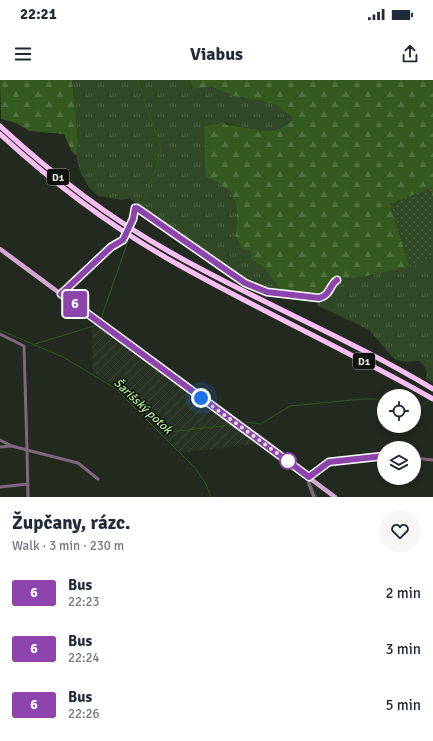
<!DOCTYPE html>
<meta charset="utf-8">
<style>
:root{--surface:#fff;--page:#f6f6f7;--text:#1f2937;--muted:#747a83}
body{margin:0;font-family:Signika,sans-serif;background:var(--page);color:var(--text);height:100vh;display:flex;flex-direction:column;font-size:15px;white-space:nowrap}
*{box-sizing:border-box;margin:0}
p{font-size:13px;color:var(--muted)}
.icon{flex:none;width:22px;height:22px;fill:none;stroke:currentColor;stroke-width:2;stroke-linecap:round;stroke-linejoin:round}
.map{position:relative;height:417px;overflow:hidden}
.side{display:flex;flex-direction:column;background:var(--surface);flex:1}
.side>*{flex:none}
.badge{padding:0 8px;border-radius:3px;font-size:14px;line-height:26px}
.fabs{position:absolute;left:377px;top:309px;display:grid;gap:8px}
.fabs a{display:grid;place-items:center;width:44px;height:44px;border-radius:50%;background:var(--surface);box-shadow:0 2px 10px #0003;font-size:20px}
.you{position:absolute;width:20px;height:20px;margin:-10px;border:3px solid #fff;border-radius:50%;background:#1a73e8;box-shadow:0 0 0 6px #1a73e833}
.map>.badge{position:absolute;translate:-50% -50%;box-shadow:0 0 0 2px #fff}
.round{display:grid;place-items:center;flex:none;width:42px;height:42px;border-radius:21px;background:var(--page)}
.head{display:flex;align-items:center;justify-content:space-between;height:68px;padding:0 12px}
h1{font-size:19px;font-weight:700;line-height:30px}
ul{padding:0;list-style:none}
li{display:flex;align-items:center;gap:12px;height:56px;padding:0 12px}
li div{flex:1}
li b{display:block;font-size:15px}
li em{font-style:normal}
li .badge{min-width:44px;font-weight:700;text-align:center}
.status{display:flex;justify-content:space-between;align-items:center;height:28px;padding:0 20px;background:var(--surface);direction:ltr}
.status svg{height:11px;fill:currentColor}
header{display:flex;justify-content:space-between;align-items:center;height:52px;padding:0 12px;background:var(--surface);font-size:18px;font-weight:700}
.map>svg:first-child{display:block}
.industrial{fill:url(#industrial-furrows)}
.grass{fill:url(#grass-tufts)}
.forest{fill:url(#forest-firs)}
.garden{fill:url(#garden-dots)}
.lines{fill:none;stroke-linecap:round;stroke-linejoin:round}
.stream{stroke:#31561c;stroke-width:1}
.minor{stroke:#7e667c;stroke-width:3}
.tertiary{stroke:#7e667c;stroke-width:3.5}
.primary{stroke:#d6a6d2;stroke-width:4.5}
.motorway{stroke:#f9bff5;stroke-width:5}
.line-casing{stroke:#fff;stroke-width:9}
.line{stroke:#8e44ad;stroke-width:6}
.walk{stroke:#dce1da;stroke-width:4;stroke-dasharray:0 7.2}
.stop-dot{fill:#fff;stroke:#8e44ad;stroke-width:2}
.labels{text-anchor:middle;stroke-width:3;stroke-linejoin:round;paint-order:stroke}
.shield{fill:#0e110c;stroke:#9ea39c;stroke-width:1}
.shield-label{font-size:10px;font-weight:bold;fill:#dce1da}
.water-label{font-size:12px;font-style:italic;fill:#b1e995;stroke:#0e110c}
</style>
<div class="status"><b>22:21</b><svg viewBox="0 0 49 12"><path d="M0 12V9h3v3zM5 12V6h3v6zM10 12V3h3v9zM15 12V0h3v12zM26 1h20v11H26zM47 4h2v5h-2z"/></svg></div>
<header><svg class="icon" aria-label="menu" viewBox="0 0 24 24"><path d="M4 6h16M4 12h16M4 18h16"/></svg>Viabus<svg class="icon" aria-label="share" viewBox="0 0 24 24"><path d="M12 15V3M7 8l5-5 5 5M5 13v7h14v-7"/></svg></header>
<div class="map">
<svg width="433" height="417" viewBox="0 0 433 417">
<defs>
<pattern id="industrial-furrows" width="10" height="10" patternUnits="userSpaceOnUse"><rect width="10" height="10" fill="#273222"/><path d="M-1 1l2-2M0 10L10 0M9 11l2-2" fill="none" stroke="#3c4637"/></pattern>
<pattern id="grass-tufts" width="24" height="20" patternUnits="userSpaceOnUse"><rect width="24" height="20" fill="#314826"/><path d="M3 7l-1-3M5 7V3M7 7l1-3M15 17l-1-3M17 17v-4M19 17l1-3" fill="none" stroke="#4e6245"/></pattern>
<pattern id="forest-firs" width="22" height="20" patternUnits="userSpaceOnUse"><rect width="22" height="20" fill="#355a20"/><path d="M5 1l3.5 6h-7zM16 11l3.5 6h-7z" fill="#527140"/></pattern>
<pattern id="garden-dots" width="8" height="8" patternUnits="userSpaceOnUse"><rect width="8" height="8" fill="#314826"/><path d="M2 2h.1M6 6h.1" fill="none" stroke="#4e6245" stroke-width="1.8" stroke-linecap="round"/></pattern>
</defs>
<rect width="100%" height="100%" fill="#22291f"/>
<!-- industrial -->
<path class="industrial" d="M100 246 169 297 255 364 181 373 120 309 93 292 92 249Z"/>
<!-- grass -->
<path class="grass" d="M72 0H190L193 9 212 7 233 16 259 20 276 25 293 38C275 60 249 48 226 43L215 101 231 112 237 127 236 158 251 171V179L264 188 282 211 266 208 246 201 129 118 122 120 98 116 88 106 81 94 76 75 78 62Z
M433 179V303L426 299C427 290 426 287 419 281L405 282 394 279 369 250 317 225 331 201 336 198H356L410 187Z"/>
<!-- forest -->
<path class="forest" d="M0 0H72L78 62 76 75 72 72 64 54 29 51 16 43 1 39Z
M190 0H433V118L430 109 390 124 410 187 356 198H336L331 201 325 213 305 214 282 211 264 188 251 179V171L242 169 236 157 237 127 231 112 215 101 206 97 204 47C236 35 270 67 293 38L276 25 259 20 233 16 212 7 193 9Z"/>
<!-- garden -->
<path class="garden" d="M430 108 433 118V179L410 187 390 124Z"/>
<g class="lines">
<!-- stream -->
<path class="stream" d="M138 0 161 69 159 80 141 127
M133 147 139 131
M101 239 129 158
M0 250 63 277 115 308 195 388 206 404 211 417
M35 264 97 245
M414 329 431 320
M245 342 261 344 290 326 363 319H375L384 322
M159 353 231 345 264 367 303 397
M312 405 317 417"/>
<!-- minor -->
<path class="minor" d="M61 214 111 167 123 160 133 139 135 128H137L245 203 267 212 319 218C331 215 329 205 337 200
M0 254 24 266 27 370 12 366 0 360
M0 367 12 366
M414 378 433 380
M309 397 329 382 384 377
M0 407 28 404
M28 417 27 370 78 383 98 399"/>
<!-- tertiary -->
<path class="tertiary" d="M309 397V404L314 417"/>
<!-- primary -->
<path class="primary" d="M0 169 335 417"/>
<!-- motorway -->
<path class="motorway" d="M0 46C52 94 108 137 170 172 256 221 348 258 433 309
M0 54C52 102 109 145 170 180 256 229 347 270 433 319"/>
</g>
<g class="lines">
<!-- line casing -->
<g class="line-casing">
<path id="line" d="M337 200C329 205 331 215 319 218L267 212 245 203 137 128H135L133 139 123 160 111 167 61 214 309 397 329 382 384 376"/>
</g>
<!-- line -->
<use href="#line" class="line"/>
<!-- walk -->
<path class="walk" d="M201 318 288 381"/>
</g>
<!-- markers -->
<circle class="stop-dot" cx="288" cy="381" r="8"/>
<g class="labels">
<!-- shield labels -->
<g class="shield">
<rect x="47" y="89" width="22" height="16" rx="3"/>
<rect x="353" y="273" width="22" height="16" rx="3"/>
</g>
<g class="shield-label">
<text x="58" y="101">D1</text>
<text x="364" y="285">D1</text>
</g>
<!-- water labels -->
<g class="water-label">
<text transform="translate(143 326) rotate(43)" y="4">Šarišský potok</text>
</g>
</g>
</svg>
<div class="fabs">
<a><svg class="icon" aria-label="locate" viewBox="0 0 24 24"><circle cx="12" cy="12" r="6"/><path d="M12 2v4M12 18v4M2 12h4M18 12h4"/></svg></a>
<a><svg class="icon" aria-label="layers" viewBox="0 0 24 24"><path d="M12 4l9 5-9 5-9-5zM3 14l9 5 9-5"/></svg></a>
</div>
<div class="you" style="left:201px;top:318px"></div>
<b class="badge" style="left:75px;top:224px;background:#8e44ad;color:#fff">6</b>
</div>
<section class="side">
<div class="head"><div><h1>Župčany, rázc.</h1><p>Walk · 3 min · 230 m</p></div><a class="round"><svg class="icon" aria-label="heart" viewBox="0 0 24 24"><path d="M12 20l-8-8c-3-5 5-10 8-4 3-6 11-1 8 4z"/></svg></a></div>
<ul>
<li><span class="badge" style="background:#8e44ad;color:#fff">6</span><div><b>Bus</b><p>22:23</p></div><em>2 min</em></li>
<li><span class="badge" style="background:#8e44ad;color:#fff">6</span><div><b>Bus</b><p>22:24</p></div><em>3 min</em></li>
<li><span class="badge" style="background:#8e44ad;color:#fff">6</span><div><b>Bus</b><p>22:26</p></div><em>5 min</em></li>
</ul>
</section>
